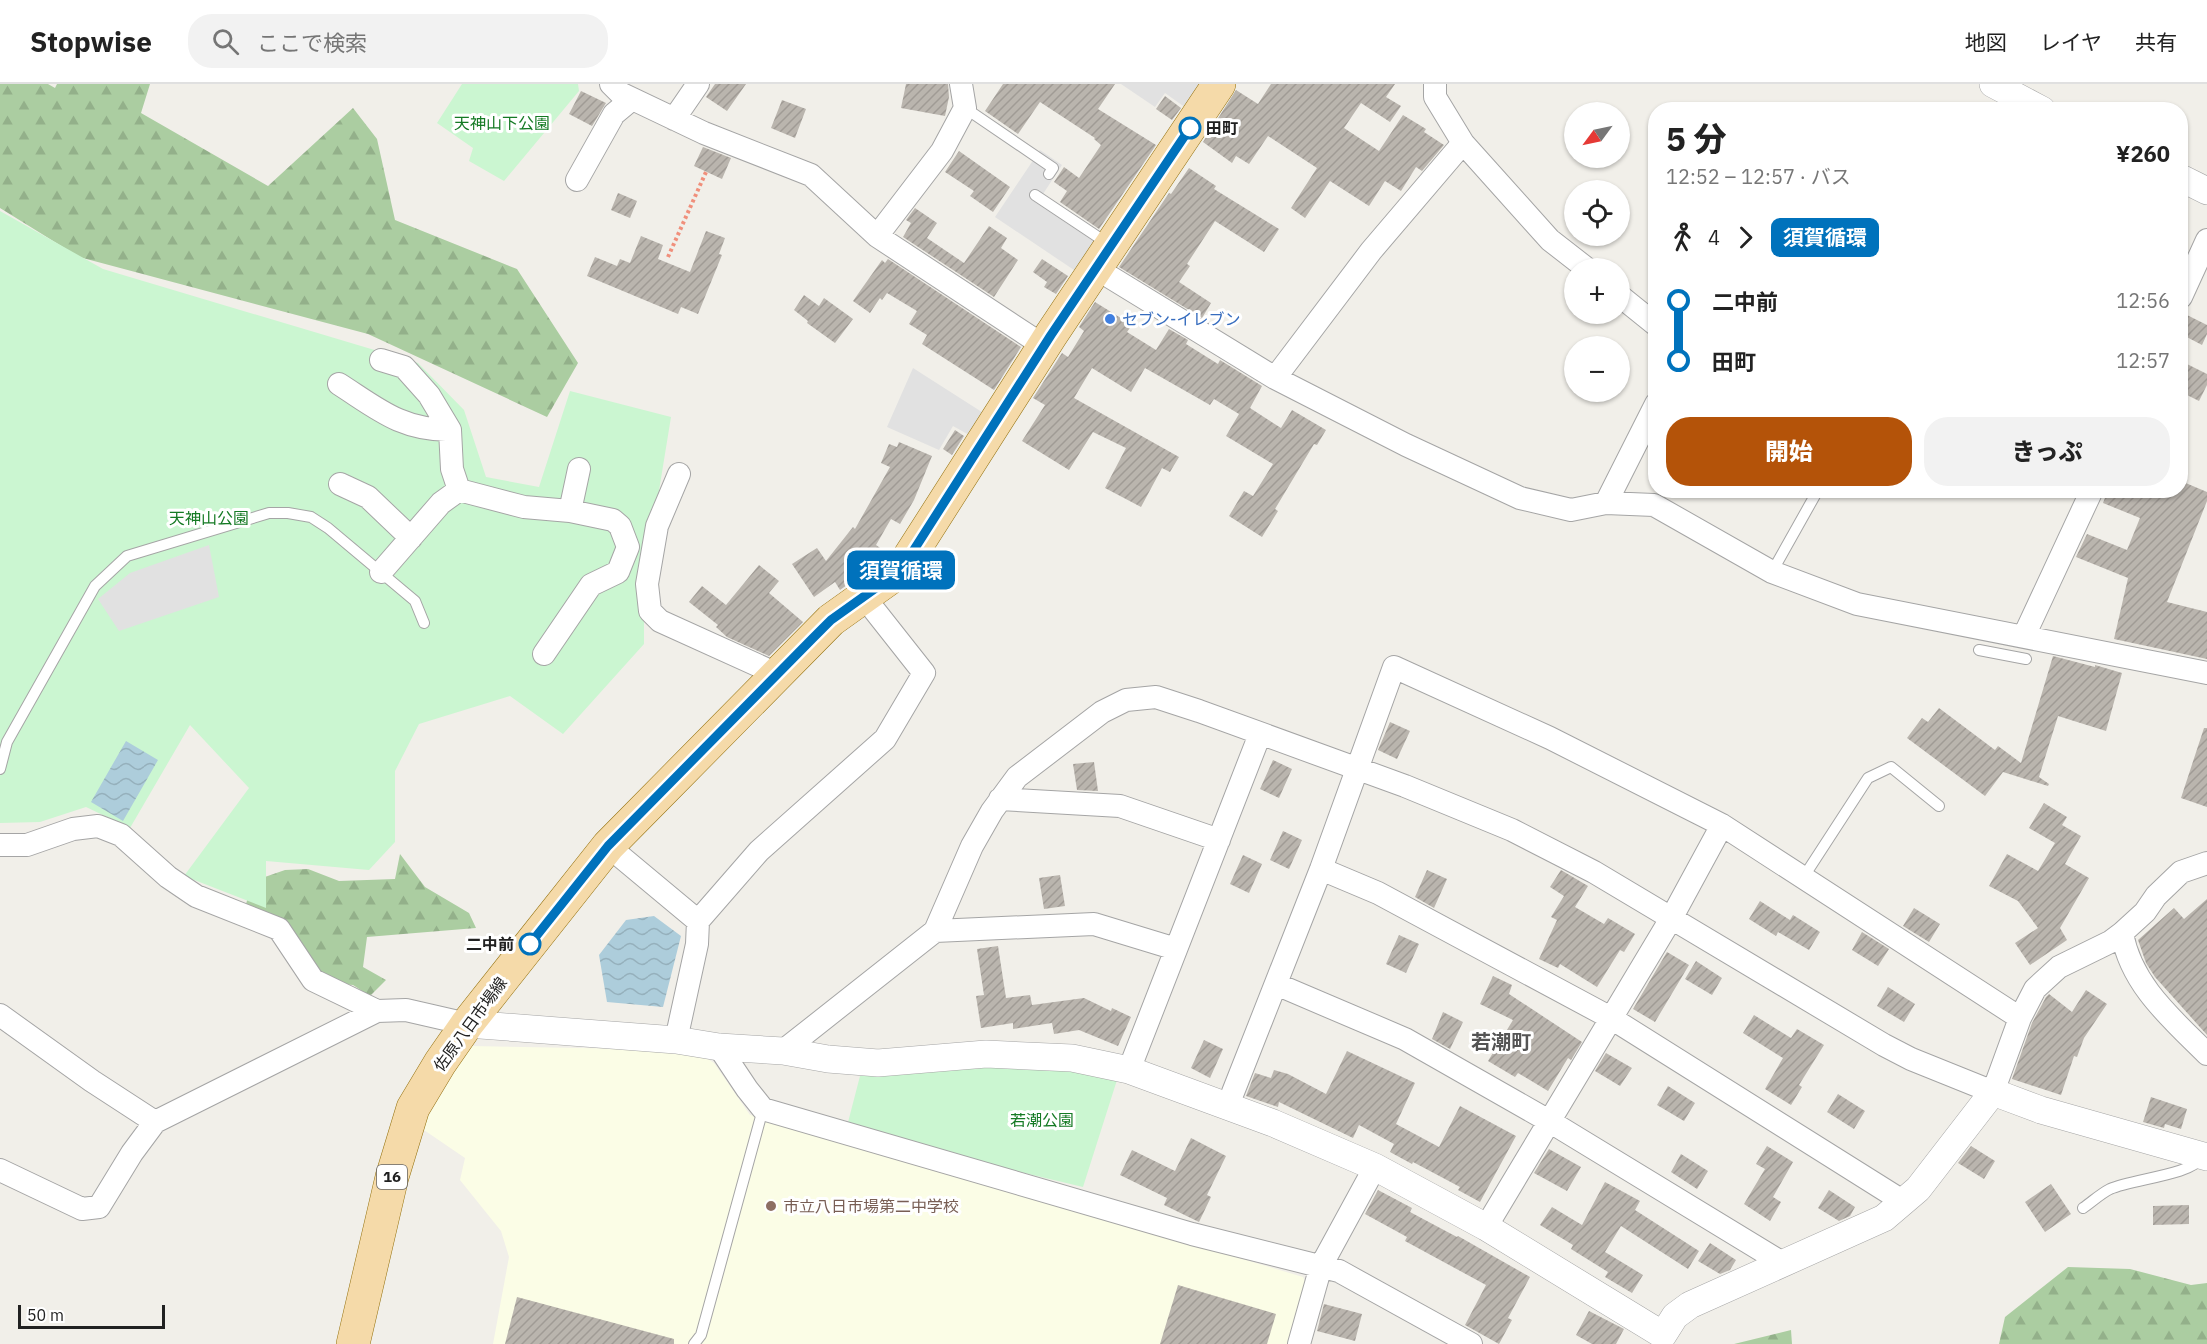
<!DOCTYPE html>
<html lang="ja">
<meta charset="utf-8">
<style>
:root{--surface:#fff;--page:#f2f2f2;--text:#222;--muted:#767676;--line:#e0e0e0;--accent:#b45309}
body{margin:0;font-family:"IBM Plex Sans","Noto Sans JP",sans-serif;background:var(--page);color:var(--text);height:100vh;display:flex;flex-direction:column;font-size:22px;white-space:nowrap}
*{box-sizing:border-box;margin:0}
p{font-size:20px;color:var(--muted)}
.icon{flex:none;width:33px;height:33px;fill:none;stroke:currentColor;stroke-width:2;stroke-linecap:round;stroke-linejoin:round}
.map{position:relative;flex:1;overflow:hidden}
.panel{position:absolute;left:1648px;top:18px;width:540px;height:396px;display:flex;flex-direction:column;background:var(--surface);border-radius:24px;box-shadow:0 2px 4px #0004}
.panel>*{flex:none}
.badge{padding:0 12px;border-radius:9px;font-size:21px;line-height:39px}
.needle{width:39px;rotate:237deg}
.controls{position:absolute;left:1564px;top:18px;display:grid;gap:12px}
.controls a{display:grid;place-items:center;width:66px;height:66px;border-radius:50%;background:var(--surface);box-shadow:0 2px 4px #0004;font-size:30px}
.scale{position:absolute;left:18px;bottom:15px;width:147px;box-sizing:border-box;padding-left:6px;border:3px solid #212121;border-top:0;font-size:16px;line-height:21px;white-space:nowrap;color:#212121;-webkit-text-stroke:4px #fff;paint-order:stroke}
.map>.badge{position:absolute;translate:-50% -50%;box-shadow:0 0 0 3px #fff}
.legs{display:flex;align-items:center;gap:9px;height:66px;padding:0 18px;font-size:20px}
.legs p{margin-inline-start:auto}
.summary{display:flex;align-items:center;justify-content:space-between;height:102px;padding:0 18px}
h1{font-size:33px;font-weight:800;line-height:45px}
.button{display:flex;gap:12px;margin-top:auto;padding:12px 18px}
.button a{flex:1;height:69px;border-radius:24px;background:var(--accent);color:#fff;font-size:24px;font-weight:800;line-height:69px;text-align:center}
.button a+a{background:var(--page);color:var(--text)}
ul{padding:0 18px;list-style:none}
li{display:flex;align-items:center;gap:21px;height:60px;font-size:22px}
li i{display:grid;place-items:center;width:9px;height:100%;margin:0 8px;background:currentColor}
li i::after{content:'';width:15px;height:15px;margin:-8px;border:4px solid;border-radius:50%;background:var(--surface)}
li p{margin-inline-start:auto}
li:first-child i{background:linear-gradient(#0000 50%,currentColor 0)}
li:last-child i{background:linear-gradient(currentColor 50%,#0000 0)}
header{display:flex;align-items:center;gap:36px;box-sizing:border-box;height:84px;padding:0 30px;background:var(--surface);border-bottom:2px solid var(--line)}
header strong{font-size:28px}
nav{display:flex;gap:33px;margin-inline-start:auto;font-size:21px}
.search{width:420px;height:54px;background:var(--page);display:flex;align-items:center;gap:15px;box-sizing:border-box;padding:0 21px;border-radius:24px;color:var(--muted);font-size:22px}
.map>svg:first-child{display:block}
.education{fill:#fbfde6}
.forest{fill:url(#forest-firs)}
.park{fill:#cbf6d1}
.parking{fill:#e1e1e1}
.water{fill:url(#water-waves)}
.building{fill:url(#building-hatch)}
.lines{fill:none;stroke-linecap:round;stroke-linejoin:round}
.service-casing{stroke:#a5a5a5;stroke-width:12}
.minor-casing{stroke:#a5a5a5;stroke-width:24}
.tertiary-casing{stroke:#a5a5a5;stroke-width:28}
.primary-casing{stroke:#93700c;stroke-width:34}
.path{stroke:#f08f7b;stroke-width:4;stroke-dasharray:3 3;stroke-linecap:butt}
.service{stroke:#fff;stroke-width:10}
.minor{stroke:#fff;stroke-width:22}
.tertiary{stroke:#fff;stroke-width:27}
.primary{stroke:#f5daa9;stroke-width:33}
.line-1-casing{stroke:#fff;stroke-width:14}
.line-1{stroke:#0072bc;stroke-width:9}
.stop-1-dot{fill:#fff;stroke:#0072bc;stroke-width:3}
.shop-dot{fill:#3f7fe0;stroke:#fff;stroke-width:2}
.education-dot{fill:#8d6e63;stroke:#fff;stroke-width:2}
.labels{text-anchor:middle;stroke-width:6;stroke-linejoin:round;paint-order:stroke}
.shield{fill:#fff;stroke:#646464;stroke-width:1.5}
.shield-label{font-size:15px;font-weight:bold;fill:#212121}
.park-label{font-size:16px;fill:#157a24;stroke:#fff}
.stop-label{font-size:16px;font-weight:bold;fill:#212121;stroke:#fff;text-anchor:start}
.shop-label{font-size:16px;fill:#366cbe;stroke:#fff;text-anchor:start}
.street-label{font-size:16px;fill:#212121;stroke:#fff}
.education-label{font-size:16px;fill:#785e54;stroke:#fff;text-anchor:start}
.quarter-label{font-size:20px;font-weight:bold;fill:#545454;stroke:#fff}
</style>
<header>
<strong>Stopwise</strong>
<div class="search"><svg class="icon" aria-label="search" viewBox="0 0 24 24"><circle cx="10" cy="10" r="6"/><path d="M15 15l6 6"/></svg>ここで検索</div>
<nav><a>地図</a><a>レイヤ</a><a>共有</a></nav>
</header>
<div class="map">
<svg width="2207" height="1260" viewBox="0 0 2207 1260">
<defs>
<pattern id="forest-firs" width="22" height="20" patternUnits="userSpaceOnUse" patternTransform="scale(1.5)"><rect width="22" height="20" fill="#abcda1"/><path d="M5 1l3.5 6h-7zM16 11l3.5 6h-7z" fill="#93b08a"/></pattern>
<pattern id="water-waves" width="16" height="10" patternUnits="userSpaceOnUse" patternTransform="scale(1.5)"><rect width="16" height="10" fill="#adcddb"/><path d="M0 5q4-4 8 0t8 0" fill="none" stroke="#95b0bc"/></pattern>
<pattern id="building-hatch" width="6" height="6" patternUnits="userSpaceOnUse" patternTransform="scale(1.5)"><rect width="6" height="6" fill="#bab5ae"/><path d="M-1 1l2-2M0 6l6-6M5 7l2-2" fill="none" stroke="#a09b95"/></pattern>
</defs>
<rect width="100%" height="100%" fill="#f1efe9"/>
<!-- education -->
<path class="education" d="M470 962 694 966 714 979 750 1031 772 1035 1303 1193 1306 1200 1290 1260H493L509 1173 501 1147 460 1096 465 1074 421 1044Z"/>
<!-- forest -->
<path class="forest" d="M0 0H48L55 4 57 0H150L141 29 268 102 353 24 377 55 395 136 517 185 578 279 547 333 368 250 79 173 0 124Z
M400 770 425 803 469 829 476 844 367 853 363 883 386 896 370 912 353 901 332 899 246 820 253 797 285 786 308 785 339 797 395 795Z
M2068 1183 2130 1185 2191 1201 2207 1199V1260H1999L2005 1233Z
M1791 1246 1792 1260H1734Z"/>
<!-- park -->
<path class="park" d="M462 0H578L579 7 504 97 469 77 473 64 437 39Z
M0 127 103 185 418 279 464 326 486 393 539 403 570 307 671 333 644 499V560L563 650 510 612 419 640 395 687V758L369 786 266 777V824L184 792 249 704 190 641 130 744 86 723 40 738 0 739Z
M1045 980 1117 996 1083 1103 846 1046 860 992Z"/>
<!-- parking -->
<path class="parking" d="M1121 0H1203L1186 24 1165 9 1155 23Z
M1040 66 1062 81 1043 110 1106 153 1080 190 995 133Z
M913 284 985 330 971 352 953 342 939 366 887 343Z
M209 461 219 513 119 547 98 515 130 489Z"/>
<!-- water -->
<path class="water" d="M126 657 158 676 123 737 91 718Z
M654 832 681 852 663 923 607 918 599 871 626 836Z"/>
<!-- building -->
<path class="building" d="M715 0H746L727 27 706 13Z
M906 0H948L949 13 945 32 901 24Z
M1003 0H1115L1098 25 1156 61 1099 145 1060 118 1067 107 1054 98 1064 83 1079 94 1101 61 1094 55 1095 54 1040 18 1018 50 985 27Z
M1271 0H1395L1386 13 1401 22 1390 38 1361 19 1344 44 1379 67 1403 31 1426 45 1424 48 1444 61 1422 87 1416 83 1401 107 1385 97 1369 122 1330 97 1305 134 1291 124 1317 84 1268 52 1249 80 1236 72 1232 79 1203 58 1236 6 1258 20Z
M581 7 606 19 592 42 569 30Z
M1165 12 1181 24 1172 36 1156 25Z
M782 16 806 25 795 54 771 44Z
M703 63 731 74 722 95 694 82Z
M959 67 1010 103 993 128 970 112 974 107 945 88Z
M1189 84 1216 102 1214 105 1279 145 1264 168 1215 137 1187 180 1190 182 1179 198 1211 219 1202 234 1119 183 1169 109 1171 110Z
M618 109 637 117 630 134 611 126Z
M915 124 937 139 927 154 964 179 989 142 1007 154 1001 164 1018 176 994 213 903 153 911 139 906 136Z
M706 147 725 154 719 170 722 171 698 230 681 223 678 230 587 192 595 173 617 182 620 175 630 179 641 152 663 161 658 175 690 188Z
M888 175 1021 263 994 306 922 260 927 251 909 240 917 227 887 209 882 216 880 214 870 229 853 217 882 176 885 179Z
M1042 175 1068 192 1056 210 1044 203 1047 198 1033 188Z
M804 211 819 222 824 214 853 235 835 259 807 239 808 237 794 226Z
M1095 218 1132 241 1127 248 1156 266 1169 245 1188 256 1186 260 1218 280 1220 276 1262 302 1250 324 1281 344 1292 326 1326 346 1317 361 1314 360 1275 425 1278 427 1262 453 1229 432 1244 407 1253 412 1273 380 1226 352 1239 330 1214 315 1210 321 1145 284 1131 308 1092 284 1074 314 1179 373 1170 388 1162 384 1141 423 1105 404 1126 364 1093 348 1069 386 1022 357 1045 321 1033 314 1062 269 1068 273 1084 247 1079 243Z
M2181 228 2207 241V250L2202 261 2181 250Z
M2181 277 2207 290V301L2199 317 2181 308Z
M955 346 964 352 952 371 943 365Z
M899 358 932 372 914 416 900 440 891 435 876 461 887 469 880 478 874 482 872 481 867 487 840 506 835 498 814 513 792 480 817 464 826 477 853 443 855 445 890 383 881 379 889 360 897 363Z
M2181 397 2207 408V417L2167 518 2207 528V575L2114 555 2128 494 2076 473 2087 450 2127 466 2140 434 2103 419 2108 406H2136L2149 412 2151 406H2181Z
M759 481 779 497 769 509 803 538 769 572 727 553 716 543 718 541 689 518 702 502 726 521Z
M2053 572 2095 583V581L2122 589 2106 647 2058 632 2039 693 2049 700 2048 702 2003 688 1985 712 1907 654 1922 634 1928 638 1939 624 1995 666 1998 662 2021 679Z
M1390 638 1410 647 1397 675 1378 666Z
M2204 644H2207V723L2181 714Z
M1273 676 1292 685 1279 714 1260 705Z
M1094 678 1098 707 1077 706 1073 680Z
M2044 719 2067 733 2062 741 2081 752 2065 780 2089 794 2060 844 2067 856 2030 881 2015 859 2038 844 2018 817 1989 802 2007 770 2038 787 2055 759 2029 744Z
M1283 747 1302 756 1289 785 1270 776Z
M1243 771 1262 780 1249 809 1230 800Z
M1427 786 1447 795 1434 824 1415 813Z
M1561 786 1588 802 1575 823 1604 840 1608 834 1635 850 1624 868 1620 866 1597 903 1560 880 1558 884 1539 875 1557 836 1551 833 1564 812 1550 803Z
M1060 791 1065 822 1044 825 1039 794Z
M2207 815V951L2155 893 2146 879 2138 856 2174 824 2184 835Z
M1760 817 1790 836 1793 831 1820 848 1809 866 1778 848 1776 852 1749 835Z
M1914 824 1940 840 1929 858 1903 842Z
M1862 848 1889 865 1878 882 1852 866Z
M1399 851 1419 860 1406 889 1386 880Z
M998 862 1006 914 1030 911 1032 921 1084 914 1111 927 1112 924 1131 933 1118 962 1079 946 1054 950 1052 939 1013 945V939L981 944 976 912 984 911 977 865Z
M1667 868 1689 881 1655 938 1633 925Z
M1696 877 1722 894 1712 911 1685 895Z
M1493 892 1512 901 1509 910 1582 958 1571 976 1568 974 1548 1007 1518 989 1515 993 1488 977 1513 936 1480 920Z
M1888 903 1915 920 1904 938 1877 922Z
M2086 906 2107 920 2084 954 2077 973 2074 972 2061 1011 2012 995 2032 939 2046 913 2049 910 2072 928Z
M1443 928 1463 938 1450 965 1432 955Z
M1754 931 1791 954 1797 945 1824 961 1799 1001 1802 1003 1791 1021 1765 1005 1783 974 1743 949Z
M1204 956 1223 965 1210 994 1191 984Z
M1347 967 1415 999 1396 1040 1439 1063 1460 1022 1516 1052 1480 1118 1458 1106 1460 1103 1413 1078 1412 1080 1390 1068 1394 1060 1359 1041 1353 1054 1279 1018 1278 1023 1246 1012 1255 989 1271 994 1274 986 1288 990 1326 1010Z
M1606 969 1632 984 1620 1002 1595 987Z
M1668 1002 1695 1019 1684 1037 1657 1021Z
M1838 1010 1865 1027 1854 1045 1827 1028Z
M2151 1013 2187 1025 2181 1045 2165 1040 2164 1044 2143 1038Z
M1191 1054 1226 1072 1207 1111 1211 1113 1199 1138 1164 1121 1167 1114 1120 1091 1132 1066 1175 1087Z
M1767 1062 1793 1078 1773 1113 1781 1118 1770 1137 1744 1120 1765 1085 1756 1080Z
M1971 1062 1995 1077 1984 1095 1958 1079Z
M1549 1065 1581 1083 1567 1107 1534 1089Z
M1681 1070 1708 1087 1697 1105 1671 1088Z
M1605 1098 1640 1117 1635 1126 1699 1167 1688 1185 1621 1142 1605 1168 1643 1191 1632 1209 1605 1193 1608 1188 1571 1165 1573 1161 1540 1141 1552 1123 1582 1141Z
M2051 1100 2071 1130 2045 1148 2025 1118Z
M1378 1106 1412 1124 1410 1128 1457 1153 1458 1152 1530 1193 1508 1234 1512 1236 1499 1260 1465 1241 1486 1201 1405 1157 1407 1153 1365 1130Z
M1829 1106 1855 1123 1850 1132 1839 1137 1818 1124Z
M2189 1121V1140L2153 1141V1122Z
M1710 1159 1736 1176 1730 1186 1720 1190 1698 1177Z
M1178 1201 1276 1230 1267 1260H1160Z
M517 1213 674 1255V1260H505Z
M1324 1220 1362 1230 1355 1257 1317 1247Z
M1589 1227 1624 1245 1616 1260H1592L1576 1251Z"/>
<g class="lines">
<!-- service casing -->
<g class="service-casing">
<path id="service" d="M965 24 1053 84 1049 90
M1035 111 1107 159
M1772 488 1818 406
M1979 566 2026 575
M0 685 7 658 95 502 127 472 269 429H288L311 433 328 444 415 517 424 539
M1803 794 1868 694 1891 683 1939 722
M2083 1124C2092 1118 2100 1110 2110 1105 2132 1095 2191 1091 2201 1074
M694 1260 701 1251 763 1025"/>
</g>
<!-- minor casing -->
<g class="minor-casing">
<path id="minor" d="M611 0 620 9 704 49 811 91 877 152 1044 262
M1435 0V13L1463 59 1550 156 1586 184
M674 35 698 0
M577 96 614 30 632 15
M877 152 942 67 965 24 961 0
M1097 185 1275 294 1406 361 1520 414 1571 426 1606 419 1654 421 1772 488 1857 520 2207 589
M1620 212 1656 241
M2181 213 2207 156
M381 276 404 283 429 311 450 346 452 385 459 406
M1275 294 1371 167 1463 59
M339 300C378 325 401 346 450 346
M679 390 657 442 647 500 650 527 660 537 777 590
M340 400 368 413 411 454
M459 406 524 423 570 427 613 436 620 442 628 463 618 488 591 501 544 570
M1606 419 1656 320
M570 427 579 385
M381 488 441 419 459 406
M2024 552 2092 406
M1000 715 1120 722 1219 756
M0 761H27L73 745 98 742 121 751 168 793 196 812 279 845 313 896 377 927 406 926 467 940
M608 762 698 837
M1321 785 1378 809 1611 934 1904 1118
M935 847 1094 840 1176 865
M2122 849C2131 901 2172 935 2207 970
M1276 900 1405 955 1549 1037 1784 1180
M0 931 92 997 155 1038
M676 956 697 860 698 837 759 767 885 655 924 589 864 513
M719 963 747 1005 763 1025 1192 1150 1339 1187 1471 1260
M783 967 935 847 972 762 992 727 1017 693 1102 628 1126 616 1156 613 1199 627 1405 702 1512 746 1594 788 1884 961 1911 975 1993 1008 2020 934 2035 905 2059 883 2110 858 2122 849 2145 828 2156 812 2181 788 2207 779
M1129 986 1260 650
M1228 1021 1321 785 1394 583 1550 654 1722 741 2020 934
M0 1086 82 1125 99 1123 132 1069 155 1038 377 927
M1486 1143 1672 833 1722 741
M1299 1260 1321 1182 1375 1083"/>
</g>
<!-- tertiary casing -->
<g class="tertiary-casing">
<path id="tertiary" d="M1993 0 2042 26
M2181 94 2207 107
M467 940 676 956 719 963 783 967 828 975 878 979 986 970 1072 974 1129 986 1273 1039 1375 1083 1486 1143 1663 1251 1675 1232 1690 1221 1884 1134 1918 1105 1993 1008 2041 1026 2207 1073"/>
</g>
<!-- primary casing -->
<g class="primary-casing">
<path id="primary" d="M353 1260 392 1093 413 1024 440 979 467 940 608 762 831 536 901 486 1051 251 1219 0"/>
</g>
<!-- path -->
<path class="path" d="M668 173 706 88"/>
<!-- service -->
<use href="#service" class="service"/>
<!-- minor -->
<use href="#minor" class="minor"/>
<!-- tertiary -->
<use href="#tertiary" class="tertiary"/>
<!-- primary -->
<use href="#primary" class="primary"/>
</g>
<g class="lines">
<!-- line-1 casing -->
<g class="line-1-casing">
<path id="line-1" d="M530 860 608 762 813 554 831 536 901 486 1051 251 1190 44"/>
</g>
<!-- line-1 -->
<use href="#line-1" class="line-1"/>
</g>
<!-- markers -->
<g class="stop-1-dot">
<circle cx="1190" cy="44" r="10"/>
<circle cx="530" cy="860" r="10"/>
</g>
<circle class="shop-dot" cx="1110" cy="235" r="6"/>
<circle class="education-dot" cx="771" cy="1122" r="6"/>
<g class="labels">
<!-- shield labels -->
<rect class="shield" x="377" y="1081" width="30" height="24" rx="4.5"/>
<g class="shield-label">
<text x="392" y="1098">16</text>
</g>
<!-- park labels -->
<g class="park-label">
<text x="502" y="45">天神山下公園</text>
<text x="209" y="440">天神山公園</text>
<text x="1042" y="1042">若潮公園</text>
</g>
<!-- stop labels -->
<g class="stop-label">
<text x="1206" y="50">田町</text>
<text x="514" y="866" text-anchor="end">二中前</text>
</g>
<!-- shop labels -->
<g class="shop-label">
<text x="1122" y="241">セブン-イレブン</text>
</g>
<!-- street labels -->
<g class="street-label">
<text transform="translate(470 940) rotate(-54)" y="6">佐原八日市場線</text>
</g>
<!-- education labels -->
<g class="education-label">
<text x="783" y="1128">市立八日市場第二中学校</text>
</g>
<!-- quarter labels -->
<g class="quarter-label">
<text x="1501" y="965">若潮町</text>
</g>
</g>
</svg>
<div class="controls">
<a><svg class="needle" viewBox="-14 -14 28 28"><path d="M0-13l5 13h-10z" fill="#e53935"/><path d="M0 13l5-13h-10z" fill="#767676"/></svg></a>
<a><svg class="icon" aria-label="locate" viewBox="0 0 24 24"><circle cx="12" cy="12" r="6"/><path d="M12 2v4M12 18v4M2 12h4M18 12h4"/></svg></a>
<a>+</a>
<a>−</a>
</div>
<div class="scale">50 m</div>
<b class="badge" style="left:901px;top:486px;background:#0072bc;color:#fff">須賀循環</b>
<section class="panel">
<div class="summary"><div><h1>5 分</h1><p>12:52 – 12:57 · バス</p></div><b>¥260</b></div>
<div class="legs"><svg class="icon" aria-label="walk" viewBox="0 0 24 24"><circle cx="13" cy="4" r="2"/><path d="M13 8l-2 6 4 7M11 14l-3 7M7 12l3-4h3l4 4"/></svg>4<svg class="icon" aria-label="forward" viewBox="0 0 24 24"><path d="M9 5l7 7-7 7"/></svg><b class="badge" style="background:#0072bc;color:#fff">須賀循環</b></div>
<ul>
<li><i style="color:#0072bc"></i><b>二中前</b><p>12:56</p></li>
<li><i style="color:#0072bc"></i><b>田町</b><p>12:57</p></li>
</ul>
<div class="button"><a>開始</a><a>きっぷ</a></div>
</section>
</div>
